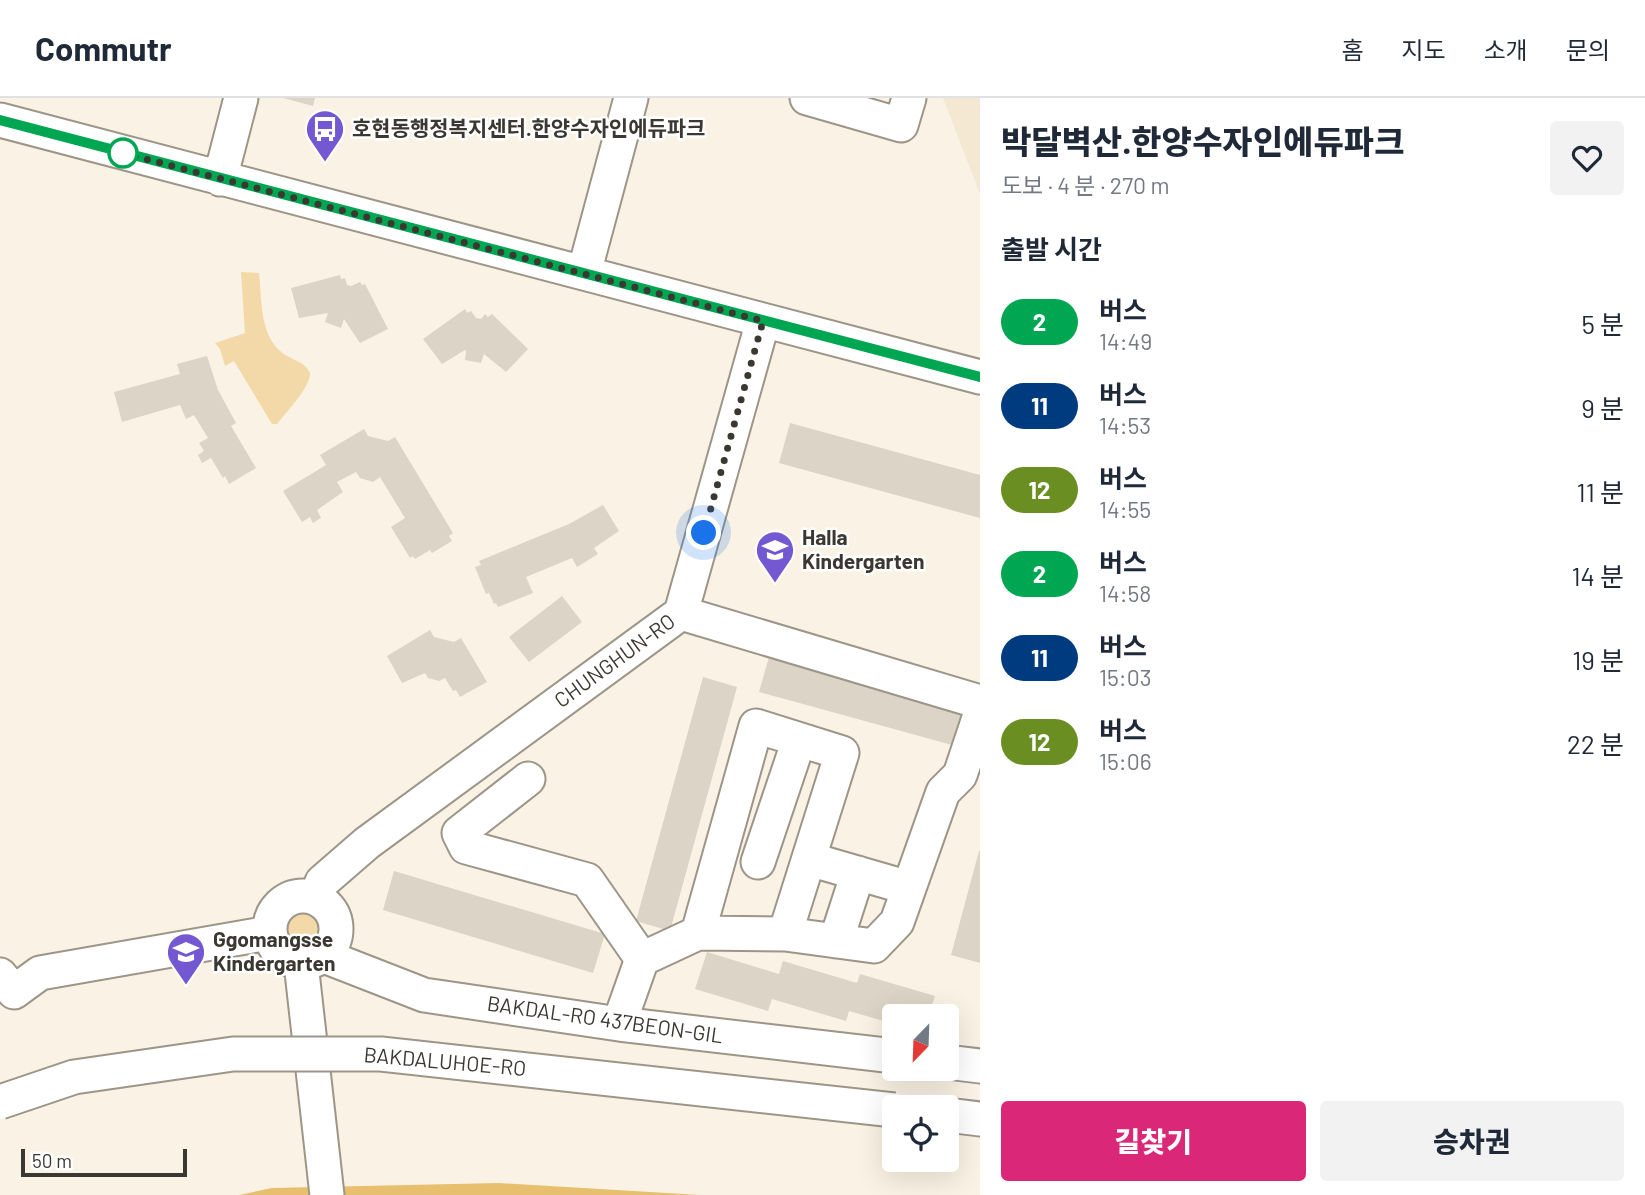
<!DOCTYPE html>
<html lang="ko">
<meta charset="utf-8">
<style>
:root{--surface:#fff;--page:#f2f2f3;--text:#1f2937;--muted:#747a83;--line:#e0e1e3;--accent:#db2777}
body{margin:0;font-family:Barlow,"Noto Sans KR",sans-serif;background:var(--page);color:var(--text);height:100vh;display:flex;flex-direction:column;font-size:26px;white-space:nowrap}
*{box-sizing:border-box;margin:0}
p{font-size:23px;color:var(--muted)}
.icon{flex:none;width:38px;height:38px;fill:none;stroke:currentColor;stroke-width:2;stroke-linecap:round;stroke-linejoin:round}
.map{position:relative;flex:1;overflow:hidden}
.drawer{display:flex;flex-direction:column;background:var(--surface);width:665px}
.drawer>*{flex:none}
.badge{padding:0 14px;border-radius:23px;font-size:24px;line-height:46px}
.needle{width:46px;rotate:203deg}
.controls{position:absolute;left:882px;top:906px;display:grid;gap:14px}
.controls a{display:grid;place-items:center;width:77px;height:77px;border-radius:7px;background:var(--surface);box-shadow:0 7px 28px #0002;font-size:35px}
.scale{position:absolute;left:21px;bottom:18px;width:166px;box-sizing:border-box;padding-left:7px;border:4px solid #3b3832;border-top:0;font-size:19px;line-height:24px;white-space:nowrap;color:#3b3832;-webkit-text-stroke:5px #fff;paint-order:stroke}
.you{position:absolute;width:35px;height:35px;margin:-18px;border:5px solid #fff;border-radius:50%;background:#1a73e8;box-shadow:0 0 0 10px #1a73e833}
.map>.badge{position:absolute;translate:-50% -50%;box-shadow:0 0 0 4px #fff}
h2{padding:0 21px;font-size:26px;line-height:63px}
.round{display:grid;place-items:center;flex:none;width:74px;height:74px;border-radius:7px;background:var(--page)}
.summary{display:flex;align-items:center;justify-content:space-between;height:119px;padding:0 21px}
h1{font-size:33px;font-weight:800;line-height:52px}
.primary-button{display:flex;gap:14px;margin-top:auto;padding:14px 21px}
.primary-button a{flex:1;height:80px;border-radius:7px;background:var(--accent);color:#fff;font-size:28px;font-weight:800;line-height:80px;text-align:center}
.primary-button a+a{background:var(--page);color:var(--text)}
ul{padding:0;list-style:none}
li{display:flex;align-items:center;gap:21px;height:84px;padding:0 21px}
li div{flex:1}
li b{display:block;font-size:26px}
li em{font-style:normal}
li .badge{min-width:77px;font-weight:700;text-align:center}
header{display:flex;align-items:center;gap:42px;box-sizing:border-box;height:98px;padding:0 35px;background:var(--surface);border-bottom:2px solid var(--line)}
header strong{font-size:33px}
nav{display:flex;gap:38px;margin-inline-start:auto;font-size:24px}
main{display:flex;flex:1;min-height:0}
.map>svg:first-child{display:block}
.built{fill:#f4e8d3}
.green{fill:#f3d9a7}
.water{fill:#e8bf6e}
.building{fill:#dcd4c6}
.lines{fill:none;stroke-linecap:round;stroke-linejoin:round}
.minor-casing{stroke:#9c9588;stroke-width:37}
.minor{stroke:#fff;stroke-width:33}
.minor-bridge-casing{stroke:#9c9588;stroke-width:37;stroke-linecap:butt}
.minor-bridge{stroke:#fff;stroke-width:33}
.line-casing{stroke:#fff;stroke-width:16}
.line{stroke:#00a651;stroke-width:10}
.walk{stroke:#3b3832;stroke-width:7;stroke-dasharray:0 12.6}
.stop-dot{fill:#fff;stroke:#00a651;stroke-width:3.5}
.labels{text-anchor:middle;stroke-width:5;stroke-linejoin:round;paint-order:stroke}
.poi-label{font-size:21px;font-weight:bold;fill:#3b3832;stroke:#fff;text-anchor:start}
.street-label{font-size:21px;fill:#3b3832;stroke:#fff}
</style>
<header>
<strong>Commutr</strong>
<nav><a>홈</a><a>지도</a><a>소개</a><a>문의</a></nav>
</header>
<main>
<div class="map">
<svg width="980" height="1097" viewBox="0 0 980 1097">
<rect width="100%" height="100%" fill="#faf2e4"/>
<!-- built -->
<path class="built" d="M943 0H980V96Z"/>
<!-- green -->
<path class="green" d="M241 174 259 175C262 201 259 239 284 256 294 263 304 263 310 275 310 290 287 313 277 326H272L234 263 225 268 220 251 215 245 245 235Z
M285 831a18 18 0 1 1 36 0a18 18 0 1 1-36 0Z"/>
<!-- water -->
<path class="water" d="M499 1085 700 1097H239L272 1090Z"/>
<!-- building -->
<path class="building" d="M283 0H315L313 8Z
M340 177 341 181 345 180 347 187 351 188 360 184 362 187 365 186 388 231 360 245 344 221 341 230 325 224 328 215 299 220 291 190Z
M465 211 467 215 471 213 476 220 481 221 485 216 488 219 492 216 528 251 506 274 484 256 481 265 465 262 466 253 465 252 442 266 423 241Z
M207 258 218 292 236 325 231 328 256 370 229 386 225 378 223 380 211 360 202 365 198 357 204 353 199 345 208 340 194 317 186 321 180 307 122 324 114 294 180 276 177 266Z
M790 325 980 377V420L779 365Z
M364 331 368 338 388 343 395 339 453 435 449 438 452 443 432 455 430 452 415 461 413 458 410 460 391 429 405 420 380 379 373 384 360 380 356 374 337 384 343 394 317 412 321 420 313 425 310 419 302 424 283 393 326 367 320 357Z
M603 407 619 433 594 450 598 456 577 469 572 460 526 479 533 495 498 509 496 505 494 506 489 495 486 496 475 469 481 467 479 463 569 426Z
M562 498 582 524 529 564 509 539Z
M430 532 434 539 454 544 461 540 487 584 460 599 456 592 453 593 445 580 439 583 428 580 425 575 402 585 387 558Z
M771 552 974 609 963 650 759 594Z
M703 579 737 589 670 833 636 823Z
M979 753H980V865L951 857Z
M394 773 605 836 593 875 383 812Z
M707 854 779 876 783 863 857 885 860 876 935 898 928 919H894V926L849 913 846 923 772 901 768 913 695 891Z"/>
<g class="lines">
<!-- minor casing -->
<g class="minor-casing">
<path id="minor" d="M807 0 901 27 909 0
M0 22 980 279
M220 81 241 0
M584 175 631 0
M681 515 980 604
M528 681 459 735 466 749 587 782 642 861
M809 761 909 790
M758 764 799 642
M270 831a33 33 0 1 1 66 0a33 33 0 1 1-66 0Z
M316 800 322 784 367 745 681 515 763 223
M698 835 756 628 842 655 785 836
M836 843 858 775
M324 858 424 897 619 926 894 958
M301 865 327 1097
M0 877 14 894 40 875 269 835
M619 926 642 861 698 835 785 836 874 848 897 824 943 694 960 677 980 617
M947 964 980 968
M947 1017 980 1021"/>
</g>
<!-- minor -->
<use href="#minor" class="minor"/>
<!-- minor-bridge casing -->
<g class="minor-bridge-casing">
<path id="minor-bridge" d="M0 1004 74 979 233 956H381L894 1012"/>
</g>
<!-- minor-bridge -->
<use href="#minor-bridge" class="minor-bridge"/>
</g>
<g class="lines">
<!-- line casing -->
<g class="line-casing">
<path id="line" d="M0 22 980 279"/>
</g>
<!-- line -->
<use href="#line" class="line"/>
<!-- walk -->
<path class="walk" d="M123 55 763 223 704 435"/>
</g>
<!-- icons -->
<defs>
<g id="bus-pin" transform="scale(2.0125)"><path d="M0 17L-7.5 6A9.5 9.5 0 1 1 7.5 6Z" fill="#7358d2" stroke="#fff"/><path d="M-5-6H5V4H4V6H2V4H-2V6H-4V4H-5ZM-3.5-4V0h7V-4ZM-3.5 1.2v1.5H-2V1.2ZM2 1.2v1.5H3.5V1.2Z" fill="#fff"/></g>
<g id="school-pin" transform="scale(2.0125)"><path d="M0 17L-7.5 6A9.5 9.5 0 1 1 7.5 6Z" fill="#7358d2" stroke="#fff"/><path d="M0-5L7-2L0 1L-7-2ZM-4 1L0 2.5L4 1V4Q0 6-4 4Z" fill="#fff"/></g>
</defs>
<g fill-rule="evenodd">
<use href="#bus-pin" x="325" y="31"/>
<use href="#school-pin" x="775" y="452"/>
<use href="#school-pin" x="186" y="854"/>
</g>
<!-- markers -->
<circle class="stop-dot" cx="123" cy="55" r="14"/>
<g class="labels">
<!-- poi labels -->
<g class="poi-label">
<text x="352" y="38">호현동행정복지센터.한양수자인에듀파크</text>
<text x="802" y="447">Halla<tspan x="802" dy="24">Kindergarten</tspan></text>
<text x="213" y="849">Ggomangsse<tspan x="213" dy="24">Kindergarten</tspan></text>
</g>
<!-- street labels -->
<g class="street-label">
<text transform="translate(615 563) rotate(-36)" y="7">CHUNGHUN-RO</text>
<text transform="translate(605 922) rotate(8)" y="7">BAKDAL-RO 437BEON-GIL</text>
<text transform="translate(445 964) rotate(5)" y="7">BAKDALUHOE-RO</text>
</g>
</g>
</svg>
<div class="controls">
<a><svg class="needle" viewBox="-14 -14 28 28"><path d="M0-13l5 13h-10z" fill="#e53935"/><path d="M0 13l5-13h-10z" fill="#747a83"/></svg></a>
<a><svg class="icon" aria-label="locate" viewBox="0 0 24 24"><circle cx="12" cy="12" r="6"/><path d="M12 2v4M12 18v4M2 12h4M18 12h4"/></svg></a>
</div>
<div class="scale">50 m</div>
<div class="you" style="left:704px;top:435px"></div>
</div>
<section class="drawer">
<div class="summary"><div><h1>박달벽산.한양수자인에듀파크</h1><p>도보 · 4 분 · 270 m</p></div><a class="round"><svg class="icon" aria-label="heart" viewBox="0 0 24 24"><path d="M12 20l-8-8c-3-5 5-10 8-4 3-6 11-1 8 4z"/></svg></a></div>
<h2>출발 시간</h2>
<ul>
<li><span class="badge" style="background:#00a651;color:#fff">2</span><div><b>버스</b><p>14:49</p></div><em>5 분</em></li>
<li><span class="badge" style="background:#003b80;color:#fff">11</span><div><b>버스</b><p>14:53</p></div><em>9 분</em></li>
<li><span class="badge" style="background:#6b8e23;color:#fff">12</span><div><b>버스</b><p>14:55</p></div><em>11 분</em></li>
<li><span class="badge" style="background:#00a651;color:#fff">2</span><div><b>버스</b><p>14:58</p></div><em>14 분</em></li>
<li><span class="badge" style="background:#003b80;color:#fff">11</span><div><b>버스</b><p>15:03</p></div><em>19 분</em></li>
<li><span class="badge" style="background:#6b8e23;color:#fff">12</span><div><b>버스</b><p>15:06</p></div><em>22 분</em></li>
</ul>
<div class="primary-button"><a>길찾기</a><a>승차권</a></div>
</section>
</main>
